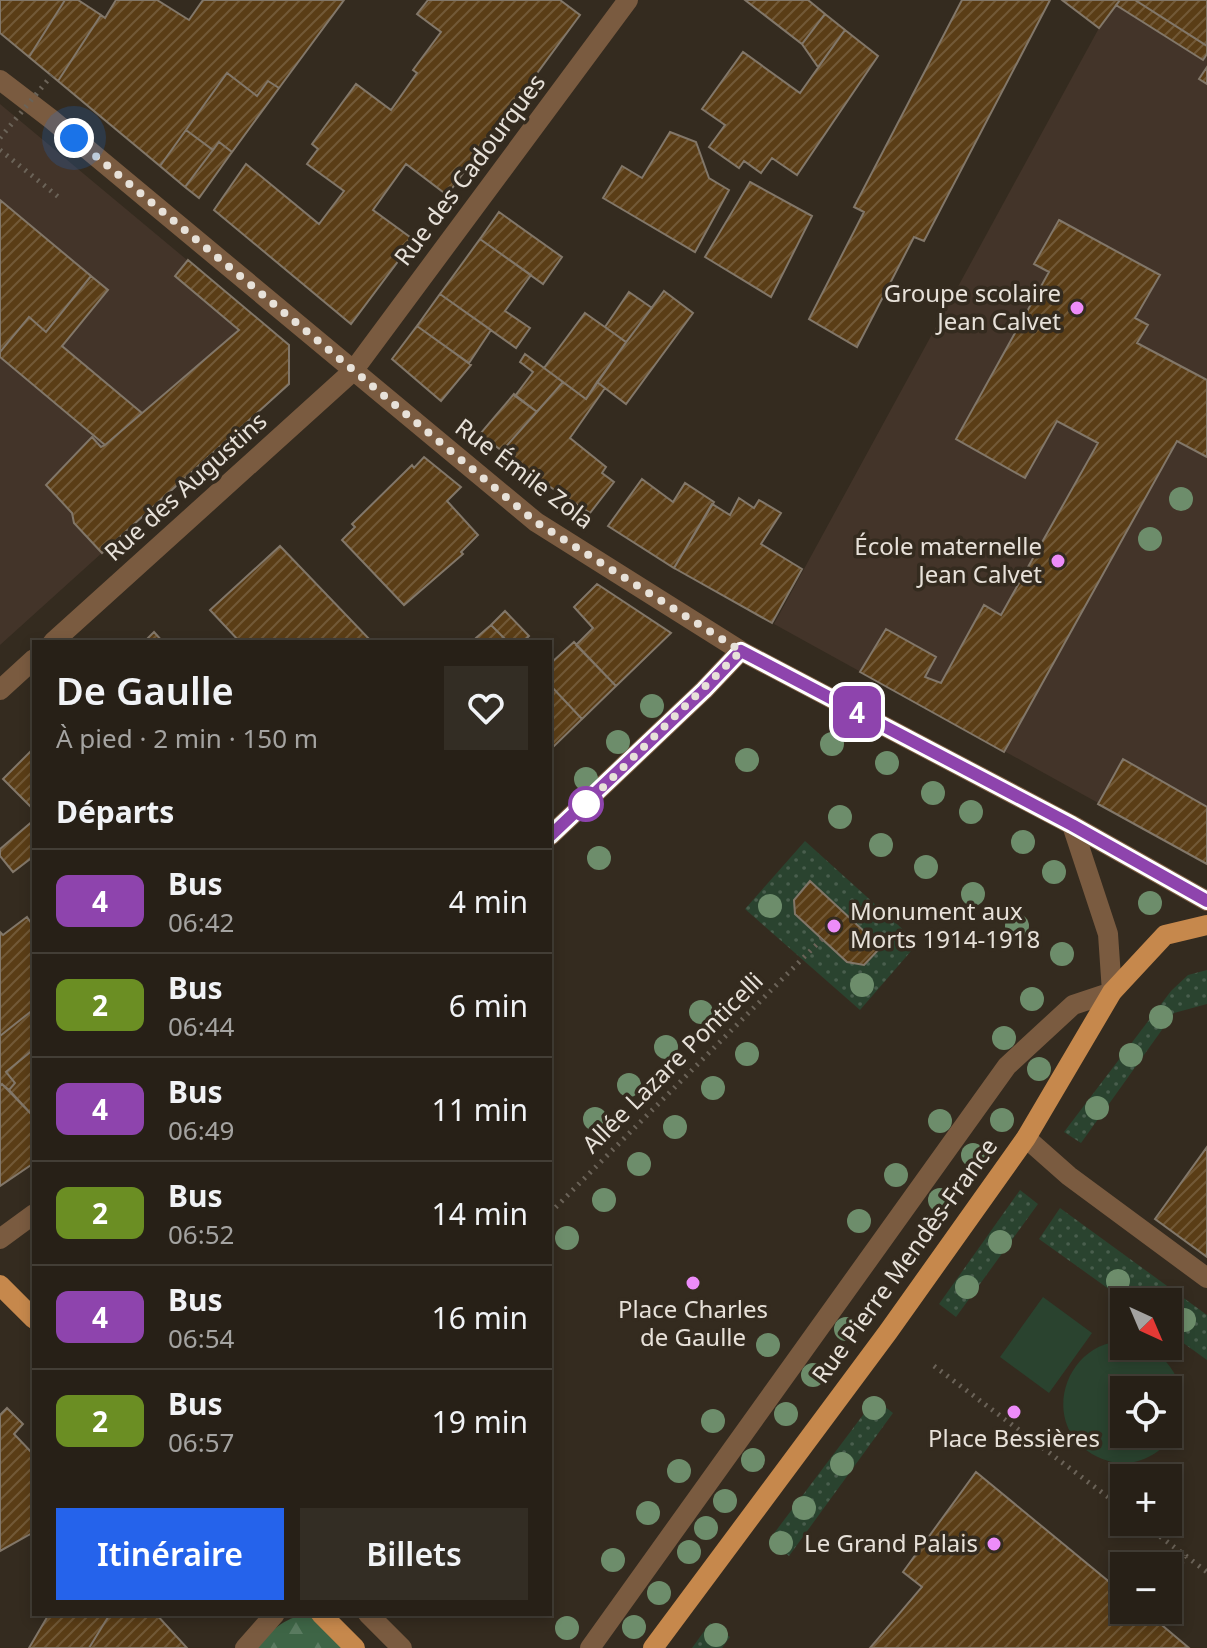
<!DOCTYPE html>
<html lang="fr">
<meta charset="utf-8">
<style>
:root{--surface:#272017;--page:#332d24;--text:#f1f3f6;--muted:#a4a3a1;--line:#433e36;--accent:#2563eb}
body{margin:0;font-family:"Noto Sans",sans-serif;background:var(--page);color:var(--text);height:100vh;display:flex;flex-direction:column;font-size:30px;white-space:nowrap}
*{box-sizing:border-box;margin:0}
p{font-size:26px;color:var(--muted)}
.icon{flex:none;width:44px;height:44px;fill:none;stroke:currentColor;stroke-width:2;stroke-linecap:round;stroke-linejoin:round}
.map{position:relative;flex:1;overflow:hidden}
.panel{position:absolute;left:32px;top:640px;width:520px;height:976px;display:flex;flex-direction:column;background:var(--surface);border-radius:0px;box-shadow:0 4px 12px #0003,0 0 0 2px var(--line)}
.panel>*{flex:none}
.badge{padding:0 16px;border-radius:12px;font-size:28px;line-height:52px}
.needle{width:52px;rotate:136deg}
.buttons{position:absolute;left:1110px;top:1288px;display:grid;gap:16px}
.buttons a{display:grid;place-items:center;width:72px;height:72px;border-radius:0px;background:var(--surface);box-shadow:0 4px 12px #0003,0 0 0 2px var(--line);font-size:40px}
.you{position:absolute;width:40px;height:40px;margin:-20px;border:6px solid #fff;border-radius:50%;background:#1a73e8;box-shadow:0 0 0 12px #1a73e833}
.map>.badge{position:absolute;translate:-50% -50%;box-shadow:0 0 0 4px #fff}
h2{padding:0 24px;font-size:30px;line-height:72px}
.round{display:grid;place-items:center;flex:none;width:84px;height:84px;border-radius:0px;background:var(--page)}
.head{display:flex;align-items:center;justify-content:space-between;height:136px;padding:0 24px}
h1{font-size:38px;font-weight:600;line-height:60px}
.action{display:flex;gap:16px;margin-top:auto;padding:16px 24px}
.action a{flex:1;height:92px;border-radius:0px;background:var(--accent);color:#fff;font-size:32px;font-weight:600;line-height:92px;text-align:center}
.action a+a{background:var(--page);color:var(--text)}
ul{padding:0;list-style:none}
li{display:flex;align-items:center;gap:24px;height:104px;padding:0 24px;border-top:2px solid var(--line)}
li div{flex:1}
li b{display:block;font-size:30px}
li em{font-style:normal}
li .badge{min-width:88px;font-weight:700;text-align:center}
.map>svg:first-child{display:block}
.education{fill:#433429}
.grass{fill:url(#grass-dots)}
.forest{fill:url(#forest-firs)}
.garden{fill:#2a432f;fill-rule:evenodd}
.building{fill:url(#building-hatch);stroke:#827769;stroke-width:2}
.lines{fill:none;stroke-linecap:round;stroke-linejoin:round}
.path{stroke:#6b6358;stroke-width:5;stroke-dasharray:2 6;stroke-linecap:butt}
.minor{stroke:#7a5b40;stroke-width:20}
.major{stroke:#c6884c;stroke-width:20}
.path-bridge{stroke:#6b6358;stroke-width:5;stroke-dasharray:2 6;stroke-linecap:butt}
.tree{fill:#6d8d6b}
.line-casing{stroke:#fff;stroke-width:18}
.line{stroke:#8e44ad;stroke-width:12}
.walk{stroke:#e7e1d9;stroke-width:8;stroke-dasharray:0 14.4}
.poi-dot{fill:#ed8cf9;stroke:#342b1f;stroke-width:3}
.stop-dot{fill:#fff;stroke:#8e44ad;stroke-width:4}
.labels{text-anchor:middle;stroke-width:7;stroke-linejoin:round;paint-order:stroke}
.street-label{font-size:24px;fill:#e7e1d9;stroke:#342b1f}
.poi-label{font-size:24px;fill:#e7e1d9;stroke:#342b1f;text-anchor:end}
</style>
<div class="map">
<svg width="1207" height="1648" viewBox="0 0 1207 1648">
<defs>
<pattern id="grass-dots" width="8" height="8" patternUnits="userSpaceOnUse" patternTransform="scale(2)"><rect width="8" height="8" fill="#2a432f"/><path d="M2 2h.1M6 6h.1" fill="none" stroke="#495e4d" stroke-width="1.8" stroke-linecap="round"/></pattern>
<pattern id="forest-firs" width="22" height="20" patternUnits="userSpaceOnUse" patternTransform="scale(2)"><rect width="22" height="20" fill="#3e6546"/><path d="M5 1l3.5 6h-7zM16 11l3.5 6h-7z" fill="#5a7b60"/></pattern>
<pattern id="building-hatch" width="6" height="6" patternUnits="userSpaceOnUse" patternTransform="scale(2)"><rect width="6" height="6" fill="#5a3d16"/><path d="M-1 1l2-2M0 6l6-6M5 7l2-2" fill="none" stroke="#725937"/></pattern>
</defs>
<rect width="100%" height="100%" fill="#342b1f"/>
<!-- education -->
<path class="education" d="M1120 0 1207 46V863L774 624 1099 28Z
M0 104 289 345V384L0 645Z"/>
<!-- grass -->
<path class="grass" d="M805 841 918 943 860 1010 745 909Z
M1207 970V1004L1174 1013 1081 1143 1064 1132 1171 991 1188 975Z
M1020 1190 1038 1204 956 1317 939 1304Z
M1060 1208 1207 1315V1360L1168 1332V1302H1127L1039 1239Z
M875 1399 893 1413 789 1556 769 1540Z
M710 1623 730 1637 722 1648H692Z"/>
<!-- forest -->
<path class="forest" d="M307 1614 342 1624 351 1648H255C270 1631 284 1618 307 1614Z"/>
<!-- garden -->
<path class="garden" d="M1043 1297 1092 1333 1049 1393 1000 1357Z
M1124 1341V1346C1130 1346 1137 1345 1142 1346 1152 1348 1161 1355 1167 1363 1199 1400 1177 1458 1127 1463 1114 1464 1103 1460 1092 1454 1039 1423 1065 1342 1124 1341ZM1124 1390H1168V1434H1124Z"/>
<!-- building -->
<path class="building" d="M0 0H65L29 57 0 33Z
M65 0H78L101 15 58 81 29 57Z
M116 0H157L189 20 203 0H344L279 88 268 81 257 96 227 73 160 166 58 81 101 15 105 18Z
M428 0H560L580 15 447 195 406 164 373 210 414 240 351 324 214 210 246 164 319 224 344 191 307 164 318 149 312 144 356 84 391 110 417 73 413 70 441 32 417 14Z
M745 0H808L825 14 802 44Z
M962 0H1050L924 241 914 237 857 347 809 319 864 212 854 207Z
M1062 0H1120L1099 28Z
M1120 0H1135L1207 46V54L1203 60 1116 5Z
M1135 0H1207V46Z
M825 14 845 30 818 67 802 44Z
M845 30 878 56 797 175 772 158 761 173 744 161 739 168 709 147 725 125 702 109 743 52 800 93Z
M1207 67V84L1199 79Z
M227 73 257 96 268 81 279 88 232 152 219 142 213 150 186 130Z
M186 130 213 150 185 187 160 166Z
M670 132 696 142 709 178 729 190 695 252 603 198 622 166 642 178Z
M219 142 232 152 199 198 185 187Z
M750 182 812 216 771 297 705 257Z
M0 200 91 276 46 332 29 317 0 352Z
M499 212 562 257 543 284 480 239Z
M1059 220 1160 275 1135 318 1148 325 1137 343 1207 380V457L1177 441 1004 752 860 672 886 629 936 657 925 677 941 683 984 605 1001 615 1098 443 1057 421 1025 478 956 439 1049 272 1034 264Z
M480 239 531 275 505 311 530 328 516 348 440 294Z
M188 260 289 345V384L102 553 74 523 72 513 46 485 92 437 101 447 105 445 239 330 175 276Z
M91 276 108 290 62 346 142 413 105 445 0 357V352L29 317 46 332Z
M664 291 693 313 626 404 597 382Z
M629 292 652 308 626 342 605 327Z
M440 294 491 330 469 363 417 326Z
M585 313 626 342 586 399 544 368Z
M417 326 471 365 441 401 392 359Z
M525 354 563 382 537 412 515 396 533 372 520 362Z
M563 382 586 399 597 382 605 388 570 438 606 467 602 473 614 482 590 513 532 475 502 451Z
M514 394 537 412 502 451 480 434Z
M424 457 461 487 447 501 478 535 461 552 463 554 404 605 342 540 355 527 352 524 412 465 414 468Z
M642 479 673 502 685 483 714 502 674 568 608 526Z
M739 498 754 508 759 500 781 513 761 544 802 569 772 623 674 568 712 504 730 515Z
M280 546 372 642H240L210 610Z
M597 584 671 633 616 686 576 645 593 628 574 607Z
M505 611 529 636 523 642H508L491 625Z
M491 625 508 642H479L476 638Z
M154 632 163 642H144Z
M574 642 616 686 582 719 550 685V664Z
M550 685 582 719 550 750Z
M34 748V810L3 779Z
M1123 759 1207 807V864L1098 804Z
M34 820V856L13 872 0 856V849Z
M810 881 881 947 864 965 847 962 795 914 794 900Z
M27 917 34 927V1009L0 1036V932L3 935Z
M34 1009V1049L6 1072 15 1083 9 1090 2 1084 0 1086V1036Z
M34 1049V1117L9 1090 15 1083 6 1072Z
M2 1084 34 1117V1163L0 1186V1086Z
M1207 1147V1257L1155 1219Z
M7 1408 23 1424 14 1434 34 1455V1532L0 1551V1415Z
M976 1472 1124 1594V1610H1144L1189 1648H870L922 1587 903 1572Z
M49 1614H110L89 1648H29Z
M110 1614H156L187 1648H89Z"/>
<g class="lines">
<!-- path -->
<path class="path" d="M0 150 61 199
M550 1213 822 939
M934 1366 1124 1509
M1141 1522 1207 1572
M1168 1583 1186 1556
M1148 1613 1150 1610"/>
<!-- minor -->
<path class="minor" d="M0 80 51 119 536 522 741 651 1072 825 1207 901
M53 642 353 371 628 0
M0 690 34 659
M550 836 704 690 741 651
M1026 1138 1069 1176 1207 1278
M0 1239 34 1214
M368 1614 402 1648
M245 1648 275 1614
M590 1648 1007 1066 1073 1005 1112 992 1108 934 1072 825"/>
<!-- major -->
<path class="major" d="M0 1285 34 1319
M321 1614 355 1648
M653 1648 888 1332 1026 1138 1112 992 1165 935 1207 925"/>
<!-- path-bridge -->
<path class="path-bridge" d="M0 138 52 75"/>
</g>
<!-- trees -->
<g class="tree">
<circle cx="1181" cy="499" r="12"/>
<circle cx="1150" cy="539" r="12"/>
<circle cx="652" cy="706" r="12"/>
<circle cx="618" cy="742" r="12"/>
<circle cx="832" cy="744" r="12"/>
<circle cx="747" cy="760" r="12"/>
<circle cx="887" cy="763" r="12"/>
<circle cx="586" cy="779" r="12"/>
<circle cx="933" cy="793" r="12"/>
<circle cx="971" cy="812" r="12"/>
<circle cx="840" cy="817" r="12"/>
<circle cx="1023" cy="842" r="12"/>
<circle cx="881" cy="845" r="12"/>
<circle cx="599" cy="858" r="12"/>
<circle cx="926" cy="867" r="12"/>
<circle cx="1054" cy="872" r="12"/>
<circle cx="973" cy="894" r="12"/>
<circle cx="1150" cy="903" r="12"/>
<circle cx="770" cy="906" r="12"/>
<circle cx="1017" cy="926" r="12"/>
<circle cx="1062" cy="954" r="12"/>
<circle cx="862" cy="985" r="12"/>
<circle cx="1032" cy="999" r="12"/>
<circle cx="701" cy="1012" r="12"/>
<circle cx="1161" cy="1017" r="12"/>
<circle cx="1004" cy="1038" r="12"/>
<circle cx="666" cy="1047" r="12"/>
<circle cx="747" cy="1054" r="12"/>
<circle cx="1131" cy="1055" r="12"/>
<circle cx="1039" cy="1069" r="12"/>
<circle cx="629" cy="1085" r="12"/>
<circle cx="713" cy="1088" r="12"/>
<circle cx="1097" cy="1108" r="12"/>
<circle cx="595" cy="1119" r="12"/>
<circle cx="1002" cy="1120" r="12"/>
<circle cx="940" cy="1121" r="12"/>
<circle cx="675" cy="1127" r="12"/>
<circle cx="973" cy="1155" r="12"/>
<circle cx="639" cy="1164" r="12"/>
<circle cx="896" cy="1175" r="12"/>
<circle cx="604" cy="1200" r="12"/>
<circle cx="940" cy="1200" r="12"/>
<circle cx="859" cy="1221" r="12"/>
<circle cx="567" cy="1238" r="12"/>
<circle cx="1000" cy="1242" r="12"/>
<circle cx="1118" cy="1281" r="12"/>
<circle cx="967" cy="1287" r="12"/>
<circle cx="1184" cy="1320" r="12"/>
<circle cx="846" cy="1329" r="12"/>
<circle cx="768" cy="1345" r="12"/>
<circle cx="813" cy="1375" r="12"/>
<circle cx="874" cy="1408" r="12"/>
<circle cx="786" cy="1414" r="12"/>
<circle cx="713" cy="1421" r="12"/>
<circle cx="753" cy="1460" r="12"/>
<circle cx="842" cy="1464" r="12"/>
<circle cx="679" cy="1471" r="12"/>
<circle cx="725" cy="1501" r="12"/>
<circle cx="804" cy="1508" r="12"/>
<circle cx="648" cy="1513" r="12"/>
<circle cx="706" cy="1528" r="12"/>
<circle cx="781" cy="1543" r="12"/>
<circle cx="689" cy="1552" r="12"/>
<circle cx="613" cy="1560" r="12"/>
<circle cx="659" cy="1593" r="12"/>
<circle cx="634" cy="1627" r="12"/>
<circle cx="567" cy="1628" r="12"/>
<circle cx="716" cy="1635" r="12"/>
</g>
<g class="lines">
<!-- line casing -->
<g class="line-casing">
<path id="line" d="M550 836 704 690 741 651 1072 825 1207 901"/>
</g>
<!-- line -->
<use href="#line" class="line"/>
<!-- walk -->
<path class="walk" d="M74 138 536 522 741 651 586 804"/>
</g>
<!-- markers -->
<g class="poi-dot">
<circle cx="1077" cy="308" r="8"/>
<circle cx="1058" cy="561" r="8"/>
<circle cx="834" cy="926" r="8"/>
<circle cx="693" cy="1283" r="8"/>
<circle cx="1014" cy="1412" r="8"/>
<circle cx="994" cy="1544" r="8"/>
</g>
<circle class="stop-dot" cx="586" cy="804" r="16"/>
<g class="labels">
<!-- street labels -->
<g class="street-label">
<text transform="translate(470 170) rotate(-53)" y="8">Rue des Cadourques</text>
<text transform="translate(524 474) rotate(37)" y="8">Rue Émile Zola</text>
<text transform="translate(186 487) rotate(-42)" y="8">Rue des Augustins</text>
<text transform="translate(673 1063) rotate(-45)" y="8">Allée Lazare Ponticelli</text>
<text transform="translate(905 1261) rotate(-54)" y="8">Rue Pierre Mendès-France</text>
</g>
<!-- poi labels -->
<g class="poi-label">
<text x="1061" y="302">Groupe scolaire<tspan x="1061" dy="28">Jean Calvet</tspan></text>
<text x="1042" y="555">École maternelle<tspan x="1042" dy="28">Jean Calvet</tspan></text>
<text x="850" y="920" text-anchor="start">Monument aux<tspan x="850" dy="28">Morts 1914-1918</tspan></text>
<text x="693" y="1318" text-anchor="middle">Place Charles<tspan x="693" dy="28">de Gaulle</tspan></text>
<text x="1014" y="1447" text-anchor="middle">Place Bessières</text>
<text x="978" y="1552">Le Grand Palais</text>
</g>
</g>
</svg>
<div class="buttons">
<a><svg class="needle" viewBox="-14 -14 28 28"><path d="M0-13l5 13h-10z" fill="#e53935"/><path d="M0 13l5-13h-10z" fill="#a4a3a1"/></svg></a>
<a><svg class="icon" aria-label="locate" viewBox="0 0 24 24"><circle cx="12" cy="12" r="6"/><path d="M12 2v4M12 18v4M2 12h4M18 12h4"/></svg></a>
<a>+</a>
<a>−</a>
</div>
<div class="you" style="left:74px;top:138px"></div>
<b class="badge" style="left:857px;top:712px;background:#8e44ad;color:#fff">4</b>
<section class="panel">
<div class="head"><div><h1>De Gaulle</h1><p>À pied · 2 min · 150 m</p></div><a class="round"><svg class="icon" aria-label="heart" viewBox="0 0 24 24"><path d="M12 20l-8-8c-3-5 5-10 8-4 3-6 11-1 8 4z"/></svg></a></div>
<h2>Départs</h2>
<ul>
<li><span class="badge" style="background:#8e44ad;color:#fff">4</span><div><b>Bus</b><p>06:42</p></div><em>4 min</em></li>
<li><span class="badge" style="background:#6b8e23;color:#fff">2</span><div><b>Bus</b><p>06:44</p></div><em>6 min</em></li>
<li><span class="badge" style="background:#8e44ad;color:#fff">4</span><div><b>Bus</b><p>06:49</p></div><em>11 min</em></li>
<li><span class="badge" style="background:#6b8e23;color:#fff">2</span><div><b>Bus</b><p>06:52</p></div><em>14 min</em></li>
<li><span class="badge" style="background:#8e44ad;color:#fff">4</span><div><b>Bus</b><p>06:54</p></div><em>16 min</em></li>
<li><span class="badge" style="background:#6b8e23;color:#fff">2</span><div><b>Bus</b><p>06:57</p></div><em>19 min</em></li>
</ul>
<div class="action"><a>Itinéraire</a><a>Billets</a></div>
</section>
</div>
